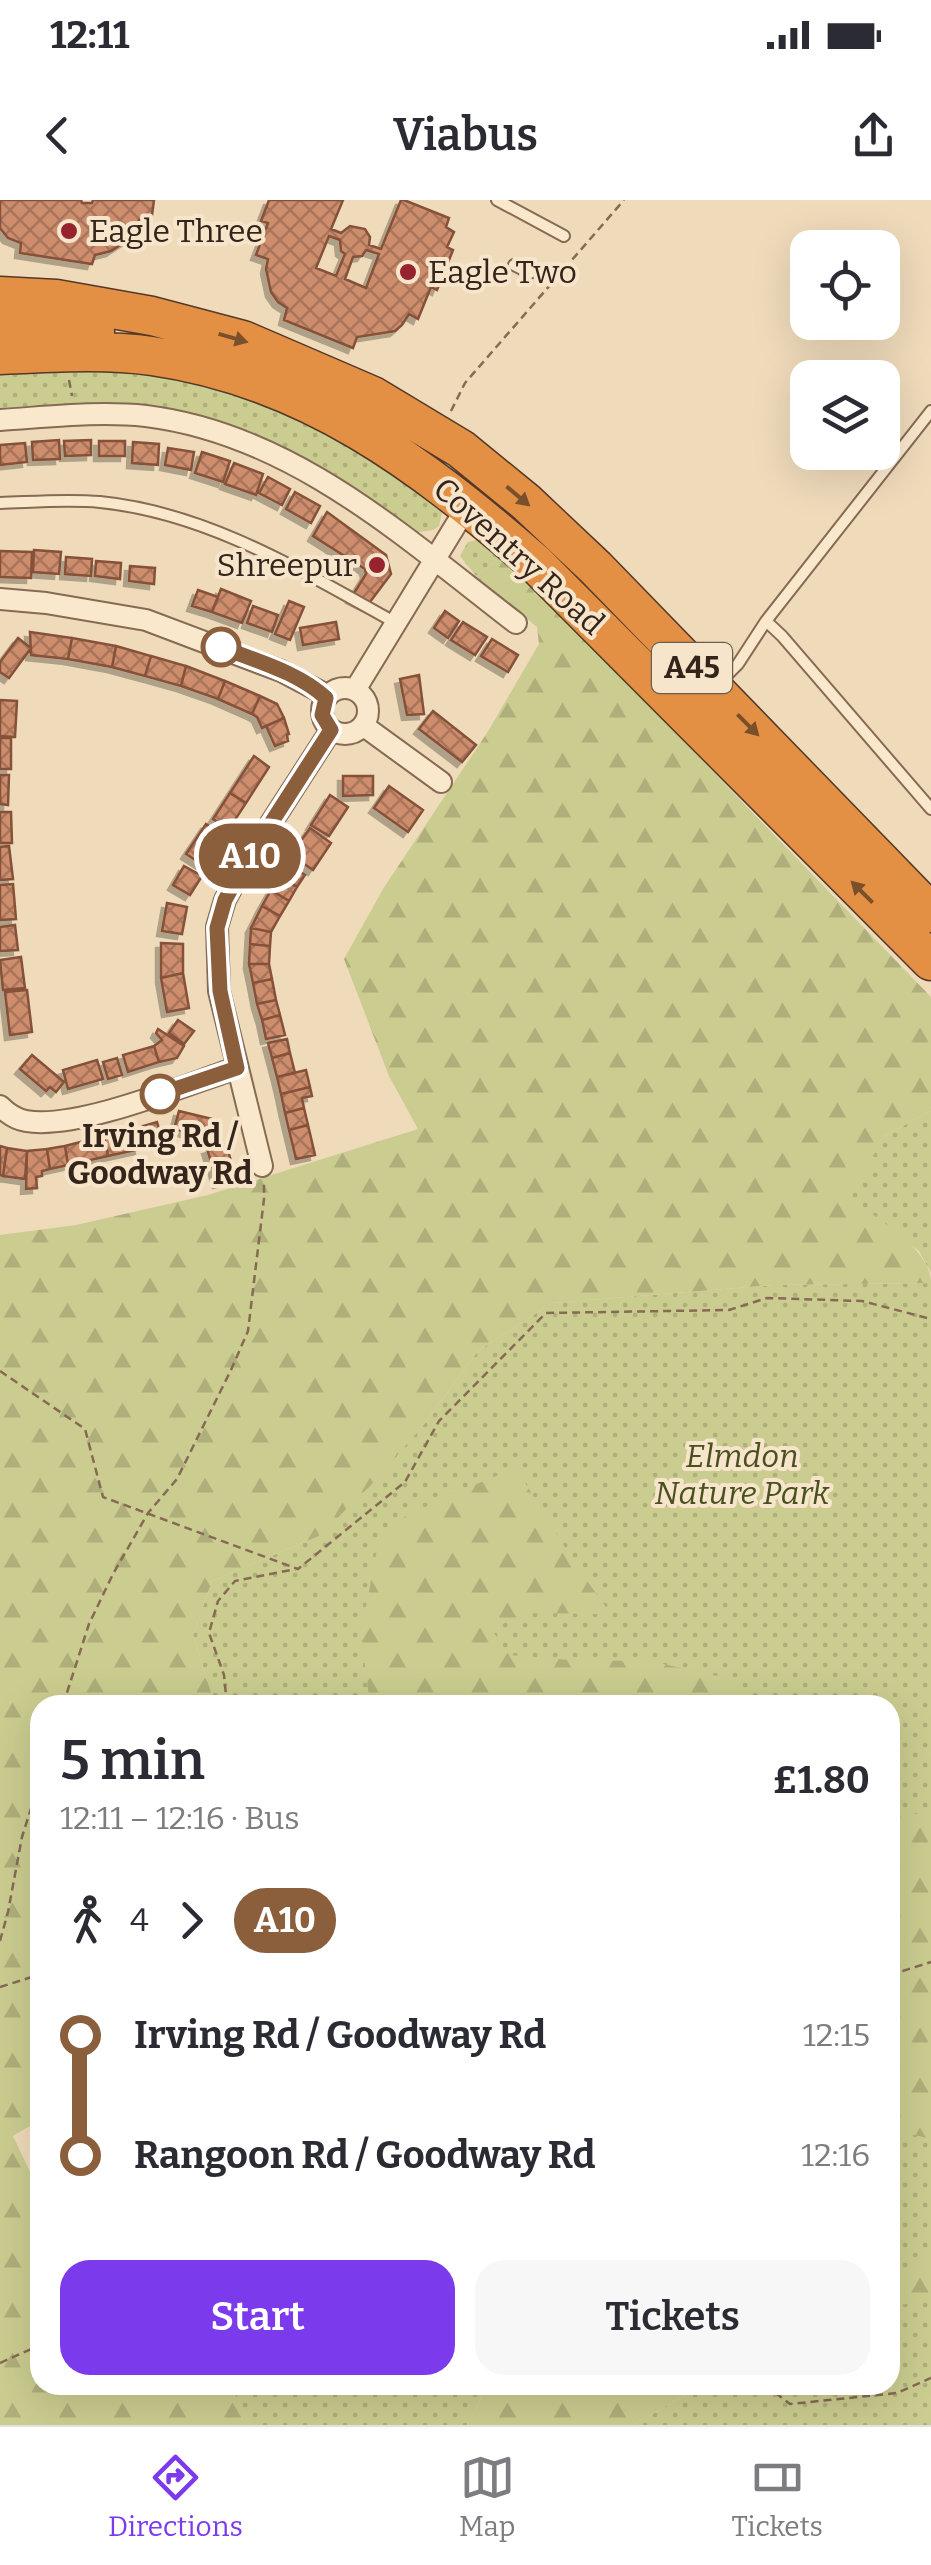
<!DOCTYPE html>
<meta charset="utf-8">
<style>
:root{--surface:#fff;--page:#f7f7f7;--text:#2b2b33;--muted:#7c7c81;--line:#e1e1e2;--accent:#7c3aed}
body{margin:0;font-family:Bitter,serif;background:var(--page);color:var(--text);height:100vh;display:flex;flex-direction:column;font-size:38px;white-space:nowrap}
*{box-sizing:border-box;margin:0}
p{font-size:32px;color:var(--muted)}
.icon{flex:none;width:55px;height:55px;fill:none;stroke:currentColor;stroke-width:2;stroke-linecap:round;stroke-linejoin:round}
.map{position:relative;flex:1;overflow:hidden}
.sheet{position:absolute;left:30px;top:1495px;width:870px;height:700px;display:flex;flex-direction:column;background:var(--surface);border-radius:30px;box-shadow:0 10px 40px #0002}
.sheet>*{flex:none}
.badge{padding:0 20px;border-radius:32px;font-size:35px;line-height:65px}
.buttons{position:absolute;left:790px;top:30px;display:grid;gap:20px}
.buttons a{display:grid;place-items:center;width:110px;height:110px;border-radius:20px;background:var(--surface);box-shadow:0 10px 40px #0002;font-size:50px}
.map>.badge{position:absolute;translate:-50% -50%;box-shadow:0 0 0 5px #fff}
.legs{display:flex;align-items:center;gap:15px;height:110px;padding:0 30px;font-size:32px}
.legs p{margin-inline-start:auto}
.overview{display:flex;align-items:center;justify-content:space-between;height:170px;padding:0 30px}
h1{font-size:55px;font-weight:600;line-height:75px}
.button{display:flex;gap:20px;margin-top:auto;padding:20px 30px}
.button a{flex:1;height:115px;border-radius:30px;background:var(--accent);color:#fff;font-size:40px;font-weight:600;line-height:115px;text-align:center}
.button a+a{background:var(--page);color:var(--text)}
ul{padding:0 30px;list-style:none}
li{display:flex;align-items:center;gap:35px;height:120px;font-size:38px}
li i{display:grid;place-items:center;width:15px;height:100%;margin:0 12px;background:currentColor}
li i::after{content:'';width:25px;height:25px;margin:-12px;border:8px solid;border-radius:50%;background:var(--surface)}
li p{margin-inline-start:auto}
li:first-child i{background:linear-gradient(#0000 50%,currentColor 0)}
li:last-child i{background:linear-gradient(currentColor 50%,#0000 0)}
.status{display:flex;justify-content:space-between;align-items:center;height:70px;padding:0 50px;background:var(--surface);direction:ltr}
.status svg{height:28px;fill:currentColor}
header{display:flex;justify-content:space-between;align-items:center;height:130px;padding:0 30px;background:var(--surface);font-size:45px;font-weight:600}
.tabs{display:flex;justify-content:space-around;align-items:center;height:140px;border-top:2px solid var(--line);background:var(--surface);font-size:28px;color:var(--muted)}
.tabs a{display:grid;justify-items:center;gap:5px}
.tabs .current{color:var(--accent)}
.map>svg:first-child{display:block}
.grass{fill:url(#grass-dots)}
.forest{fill:url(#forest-firs)}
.building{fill:url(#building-cross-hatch);stroke:#855139;stroke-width:2.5;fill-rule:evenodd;filter:url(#shadow)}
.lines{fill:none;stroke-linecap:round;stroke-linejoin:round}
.lane-casing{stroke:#866a54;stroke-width:14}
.street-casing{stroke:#866a54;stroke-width:24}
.highway-casing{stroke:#533929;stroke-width:41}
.path{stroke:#866a54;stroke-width:2.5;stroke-dasharray:8 5;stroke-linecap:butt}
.lane{stroke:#fae8cd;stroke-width:10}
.street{stroke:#fae8cd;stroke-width:20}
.highway{stroke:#e39045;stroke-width:38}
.oneway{fill:#7a4f2b}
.line-1-casing{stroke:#fff;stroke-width:22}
.line-1{stroke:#8b5e3c;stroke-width:15}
.poi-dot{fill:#96232e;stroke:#f6e5ca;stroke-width:4}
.stop-1-dot{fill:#fff;stroke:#8b5e3c;stroke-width:5}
.labels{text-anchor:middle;stroke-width:8;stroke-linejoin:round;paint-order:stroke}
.shield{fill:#f6e5ca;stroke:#6e5e4f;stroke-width:2.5}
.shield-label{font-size:30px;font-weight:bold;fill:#34241a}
.poi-label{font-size:32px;fill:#34241a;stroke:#f6e5ca;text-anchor:start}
.street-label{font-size:32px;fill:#34241a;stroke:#f6e5ca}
.stop-label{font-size:32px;font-weight:bold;fill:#34241a;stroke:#f6e5ca}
.park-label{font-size:32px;font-style:italic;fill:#495120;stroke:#f6e5ca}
</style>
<div class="status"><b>12:11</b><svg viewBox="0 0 49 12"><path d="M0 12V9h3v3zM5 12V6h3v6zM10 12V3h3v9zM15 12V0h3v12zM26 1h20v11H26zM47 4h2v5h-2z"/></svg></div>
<header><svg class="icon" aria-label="back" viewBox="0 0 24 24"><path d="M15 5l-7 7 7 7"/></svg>Viabus<svg class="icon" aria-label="share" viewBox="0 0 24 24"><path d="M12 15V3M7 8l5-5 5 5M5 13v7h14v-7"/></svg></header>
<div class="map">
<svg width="931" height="2225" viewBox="0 0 931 2225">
<defs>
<pattern id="grass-dots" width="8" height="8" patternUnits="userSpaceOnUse" patternTransform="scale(2.5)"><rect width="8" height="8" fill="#cbcc8f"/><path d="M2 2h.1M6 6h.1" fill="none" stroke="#afaf7b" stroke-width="1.8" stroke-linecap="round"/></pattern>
<pattern id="forest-firs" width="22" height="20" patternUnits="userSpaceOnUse" patternTransform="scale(2.5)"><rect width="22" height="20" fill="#cbcc8f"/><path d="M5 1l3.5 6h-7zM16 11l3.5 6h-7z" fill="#afaf7b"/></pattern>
<pattern id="building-cross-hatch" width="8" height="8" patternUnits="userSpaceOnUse" patternTransform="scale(2.5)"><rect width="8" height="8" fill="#ce8e6e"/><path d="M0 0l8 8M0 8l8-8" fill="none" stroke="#a8745a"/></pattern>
<filter id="shadow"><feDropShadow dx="-5" dy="5" stdDeviation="0" flood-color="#0004"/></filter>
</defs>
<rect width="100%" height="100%" fill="#efdaba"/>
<!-- grass -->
<path class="grass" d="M81 163 164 173 243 195 347 239 443 308 439 326 433 330 412 333 247 234 0 211V172Z
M477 340 489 343 504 356 476 376 460 356 468 342Z
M931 911V1073L919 1051 848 998 884 936Z
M931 1083V2225H633L703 2185H890V1505H215L193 1435 212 1381 319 1336 421 1228 478 1151 552 1103 773 1085Z
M230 2185H488L467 2225H250Z"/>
<!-- forest -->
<path class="forest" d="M504 356 931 797V911L884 936 849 998C875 1018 931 1047 931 1083L773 1085 552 1103 478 1151 421 1228 370 1286 319 1336 212 1381 193 1435 215 1505H40V1920L13 1936 40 1993V2185H230L250 2225H0V1035L76 1025 208 995 418 929 389 876 344 759 383 689 487 533 539 444 537 427 476 376Z
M516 1268 577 1367 611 1414 523 1413 492 1430 509 1455 570 1460 650 1461 717 1476 750 1497 741 1505H370L361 1432 377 1350 398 1320 452 1294Z
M890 1605 931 1619V1939L890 1929Z
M931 2059V2099L890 2107V2079Z
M488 2185H703L633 2225H467Z"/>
<!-- building -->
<path class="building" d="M0 0H81L82 3H92L93 0H154L151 23 139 20 131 38 111 51 95 55 92 64 20 53 21 43 8 38 0 28Z
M269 0H343L331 29 341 33 350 26 365 29 370 37 369 45 381 49 401 0H404L449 18 446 27 454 32 447 47 453 50 437 90 431 87 418 119 409 114 402 125 395 131 357 137 353 148 284 120 287 108 278 102 271 92 266 69 268 59 256 55 268 23 261 21ZM329 36 340 40 341 51 345 54 336 76 316 68ZM366 50 379 54 366 88 345 79 353 57 362 56Z
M59 240 60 259 33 260 32 242Z
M91 240V255L65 256 64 241Z
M99 241H125V256H99Z
M133 242 159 244 158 265 132 263Z
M25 243 27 262 0 265V245Z
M168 248 194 252 191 270 165 265Z
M202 252 230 261 223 282 195 273Z
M234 263 263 274 256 295 225 284Z
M268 277 290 289 282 305 259 293Z
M295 292 320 306 311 323 286 309Z
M327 312 386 355 391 374 367 406 351 398 366 374 365 369 313 336Z
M34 350 61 352 59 374 33 372Z
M0 351 32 352 31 378 0 377Z
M66 357 92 359 91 376 65 374Z
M96 361 121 363 120 379 95 376Z
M130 366 155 368 154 384 129 381Z
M221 389 251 401 242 423 212 412Z
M198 390 218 397 212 412 192 406Z
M289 401 304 407 290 440 275 434Z
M253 406 278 415 272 432 247 423Z
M445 411 459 421 448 438 434 428Z
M336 422 339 439 303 445 300 428Z
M463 422 487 437 475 455 451 440Z
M30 432 72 438 68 459 31 455Z
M18 438 31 448 9 478 0 472V462Z
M72 438 116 446 112 467 68 459Z
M492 439 518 455 508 472 481 456Z
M116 446 151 456 145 476 112 467Z
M151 456 186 466 181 486 145 476Z
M186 466 225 481 218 499 181 486Z
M419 475 424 514 407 515 400 479Z
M225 481 260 496 252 514 218 499Z
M260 496 277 504 284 518 262 528 257 517 252 514Z
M0 500 17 501 15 537 0 536Z
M433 511 476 545 462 562 419 529Z
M284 518 289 534 287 535 288 541 275 546 266 526Z
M0 538H11V569H0Z
M254 556 269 567 246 603 230 593Z
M0 575H9L8 605 0 604Z
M343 576H373V595L343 596Z
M389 586 423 610 408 632 374 608Z
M230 593 246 603 229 629 213 619Z
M330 595 348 607 329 636 311 625Z
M0 612H11L12 643H0Z
M206 624 228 638 208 668 186 654Z
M310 628 331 643 313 670 291 655Z
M9 646 13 679 0 680V647Z
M287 664 305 675 297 687 280 676Z
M184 666 202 676 190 695 173 685Z
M280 676 297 687 289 701 271 690Z
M13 684 16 719 0 720V685Z
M271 690 289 701 280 716 262 706Z
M167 703 187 707 182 734 162 731Z
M262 706 280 716 271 732 251 728Z
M15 725 18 750 0 751V727Z
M251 728 271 732 270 746 250 744Z
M161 743 183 744V773L161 778Z
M250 744 270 746 269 764H249Z
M21 757 25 788 3 790 0 760Z
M249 764H269L272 779 253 783Z
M183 773 189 808 167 812 161 778Z
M272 779 276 800 257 804 253 783Z
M27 790 32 832 10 835 5 792Z
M276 800 280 815 262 820 257 804Z
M280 815 285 835 266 839 262 820Z
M178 820 194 831 184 844 169 833Z
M158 829 184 846 177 858 159 862 154 846 162 840 156 833Z
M287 839 290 853 272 858 268 843Z
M154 846 159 862 128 872 123 855Z
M290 853 295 873 277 877 272 858Z
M32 855 64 882 56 892 50 887 46 891 20 869Z
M117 858 122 875 108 879 103 862Z
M97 860 103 879 68 889 63 870Z
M306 870 310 887 281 894 277 877Z
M310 887 312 896 302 898 304 908 285 913 281 894Z
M304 908 308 925 289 930 285 913Z
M179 911 216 920 212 938 174 929Z
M157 922 162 939 148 943 143 926Z
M308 925 315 955 296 959 289 930Z
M135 929 140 949 108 956 104 936Z
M104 936 108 956 68 965 65 946Z
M226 944 236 978 218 983 207 949Z
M0 946 7 948 3 976 0 975Z
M65 946 68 965 50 969 47 949Z
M7 948 27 951 25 979 3 976Z
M47 949 50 969 42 971V976L36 977 37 988 26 989 27 951Z"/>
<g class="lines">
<!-- lane casing -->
<g class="lane-casing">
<path id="lane" d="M497 0 564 36
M514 65 530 73
M931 211 766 421 782 436 931 609
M0 303C33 302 67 299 100 302 209 313 303 372 396 423
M720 482 738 464 766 421"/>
</g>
<!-- street casing -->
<g class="street-casing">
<path id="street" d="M0 220C48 217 97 211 146 216 292 234 404 337 516 423
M0 399 46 403 146 420 281 471 319 491 326 498
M322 511a23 23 0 1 1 46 0a23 23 0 1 1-46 0Z
M355 490 468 305
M364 526 441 582
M0 906C8 914 15 919 26 921 78 930 185 885 237 868
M262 966 219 791 217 727 225 700 244 665 331 530"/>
</g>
<!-- highway casing -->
<g class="highway-casing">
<path id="highway" d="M0 96 56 99 152 116 243 140 373 196 461 249 526 302 596 368 931 713
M0 122 95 132
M0 155C51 153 102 149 152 156 307 178 420 263 535 363L931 761"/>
</g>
<!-- path -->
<path class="path" d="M69 180 72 196
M451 211 465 183 624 0
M0 1171 85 1229 103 1297 298 1369 405 1282 439 1221 546 1113 729 1110 767 1098 862 1101 931 1119
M63 1505 89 1424 113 1374 148 1313 177 1279 231 1170 248 1131 264 999V983
M227 1505 224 1475 209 1433 218 1401 235 1381 296 1369
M0 1741 8 1712 22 1637 40 1580
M890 1775 931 1762
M0 1787 35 1776 40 1772
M0 2163 40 2145
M765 2185 790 2204 897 2193 931 2178"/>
<!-- lane -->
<use href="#lane" class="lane"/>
<!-- street -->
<use href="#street" class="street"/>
<!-- highway -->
<use href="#highway" class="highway"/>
</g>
<!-- one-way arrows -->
<defs><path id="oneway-solid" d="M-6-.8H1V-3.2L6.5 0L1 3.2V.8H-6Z" transform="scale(2.5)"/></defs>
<g class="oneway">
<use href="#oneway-solid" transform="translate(233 138) rotate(16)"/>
<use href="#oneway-solid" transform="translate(518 296) rotate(40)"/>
<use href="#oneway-solid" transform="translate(748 525) rotate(45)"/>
<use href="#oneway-solid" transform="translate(862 692) rotate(-135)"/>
</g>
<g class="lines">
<!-- line-1 casing -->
<g class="line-1-casing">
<path id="line-1" d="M160 894 237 868 220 791 217 728 225 700 244 665 331 530 322 515 326 498C298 472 256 461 221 447"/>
</g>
<!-- line-1 -->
<use href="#line-1" class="line-1"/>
</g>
<!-- markers -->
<g class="poi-dot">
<circle cx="69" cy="31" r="10"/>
<circle cx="408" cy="72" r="10"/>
<circle cx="377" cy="365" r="10"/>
</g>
<g class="stop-1-dot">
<circle cx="221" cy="447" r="18"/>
<circle cx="160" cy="894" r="18"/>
</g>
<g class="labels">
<!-- shield labels -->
<rect class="shield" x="652" y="443" width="80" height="50" rx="8"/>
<g class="shield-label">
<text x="692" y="478">A45</text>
</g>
<!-- poi labels -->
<g class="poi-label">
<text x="89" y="42">Eagle Three</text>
<text x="428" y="83">Eagle Two</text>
<text x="357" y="376" text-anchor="end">Shreepur</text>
</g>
<!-- street labels -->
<g class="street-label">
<text transform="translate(519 356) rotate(42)" y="11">Coventry Road</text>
</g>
<!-- stop labels -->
<g class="stop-label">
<text x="160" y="947">Irving Rd /<tspan x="160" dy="37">Goodway Rd</tspan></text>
</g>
<!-- park labels -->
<g class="park-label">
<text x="742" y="1267">Elmdon<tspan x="742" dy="37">Nature Park</tspan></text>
</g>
</g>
</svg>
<div class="buttons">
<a><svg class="icon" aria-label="locate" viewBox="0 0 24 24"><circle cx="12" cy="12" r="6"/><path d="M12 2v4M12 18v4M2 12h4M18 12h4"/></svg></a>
<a><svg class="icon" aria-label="layers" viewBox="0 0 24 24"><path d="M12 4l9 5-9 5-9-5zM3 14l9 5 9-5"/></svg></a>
</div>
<b class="badge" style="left:250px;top:656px;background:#8b5e3c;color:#fff">A10</b>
<section class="sheet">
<div class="overview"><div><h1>5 min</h1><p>12:11 – 12:16 · Bus</p></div><b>£1.80</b></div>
<div class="legs"><svg class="icon" aria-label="walk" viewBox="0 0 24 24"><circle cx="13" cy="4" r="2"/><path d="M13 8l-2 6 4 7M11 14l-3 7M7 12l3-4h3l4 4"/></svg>4<svg class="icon" aria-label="forward" viewBox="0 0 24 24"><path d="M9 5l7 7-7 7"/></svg><b class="badge" style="background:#8b5e3c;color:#fff">A10</b></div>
<ul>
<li><i style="color:#8b5e3c"></i><b>Irving Rd / Goodway Rd</b><p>12:15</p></li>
<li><i style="color:#8b5e3c"></i><b>Rangoon Rd / Goodway Rd</b><p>12:16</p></li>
</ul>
<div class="button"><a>Start</a><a>Tickets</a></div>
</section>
</div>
<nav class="tabs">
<a class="current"><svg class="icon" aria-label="directions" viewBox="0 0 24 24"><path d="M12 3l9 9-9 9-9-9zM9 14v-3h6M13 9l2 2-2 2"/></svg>Directions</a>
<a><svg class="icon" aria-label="map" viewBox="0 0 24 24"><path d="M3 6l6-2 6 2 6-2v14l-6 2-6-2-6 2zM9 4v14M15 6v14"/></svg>Map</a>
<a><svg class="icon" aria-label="tickets" viewBox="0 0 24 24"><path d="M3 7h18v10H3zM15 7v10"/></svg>Tickets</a>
</nav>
